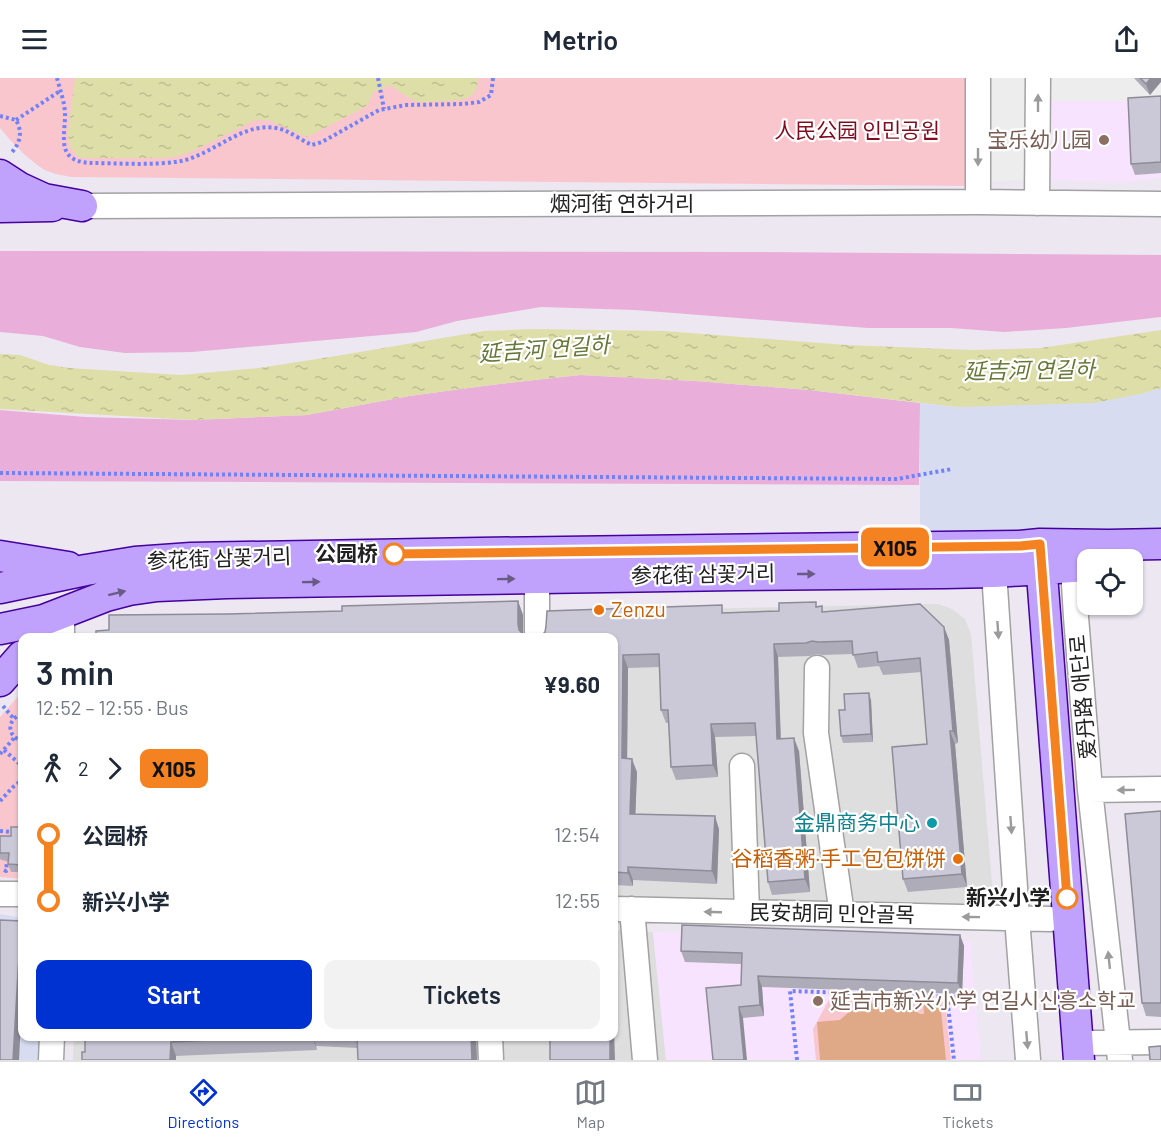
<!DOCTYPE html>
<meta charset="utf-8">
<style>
:root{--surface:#fff;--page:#f2f2f3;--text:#1f2937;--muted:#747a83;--line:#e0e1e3;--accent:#0031d1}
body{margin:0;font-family:Barlow,"Noto Sans SC","Noto Sans KR",sans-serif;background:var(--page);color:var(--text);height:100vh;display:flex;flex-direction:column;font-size:22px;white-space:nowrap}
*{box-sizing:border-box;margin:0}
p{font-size:20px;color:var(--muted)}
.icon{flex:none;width:33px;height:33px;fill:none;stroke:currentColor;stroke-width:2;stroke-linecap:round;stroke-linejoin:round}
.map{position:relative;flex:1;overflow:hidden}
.panel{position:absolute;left:18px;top:555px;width:600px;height:408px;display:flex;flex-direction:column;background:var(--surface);border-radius:12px;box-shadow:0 2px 4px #0004}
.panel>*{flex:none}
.badge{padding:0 12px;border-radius:9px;font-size:21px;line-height:39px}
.tools{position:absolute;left:1077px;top:471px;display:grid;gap:12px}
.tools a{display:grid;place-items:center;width:66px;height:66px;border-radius:12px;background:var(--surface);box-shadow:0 2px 4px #0004;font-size:30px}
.map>.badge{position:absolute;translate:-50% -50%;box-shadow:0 0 0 3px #fff}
.legs{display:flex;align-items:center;gap:9px;height:66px;padding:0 18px;font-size:20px}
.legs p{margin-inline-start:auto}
.head{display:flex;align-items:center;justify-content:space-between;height:102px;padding:0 18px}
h1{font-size:33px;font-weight:600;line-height:45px}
.primary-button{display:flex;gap:12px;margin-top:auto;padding:12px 18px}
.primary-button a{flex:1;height:69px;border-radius:12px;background:var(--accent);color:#fff;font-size:24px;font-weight:600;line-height:69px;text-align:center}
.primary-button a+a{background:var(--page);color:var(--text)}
ul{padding:0 18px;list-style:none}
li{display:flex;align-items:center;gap:21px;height:66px;font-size:22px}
li i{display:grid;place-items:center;width:9px;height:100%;margin:0 8px;background:currentColor}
li i::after{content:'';width:15px;height:15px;margin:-8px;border:4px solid;border-radius:50%;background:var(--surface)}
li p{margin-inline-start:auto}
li:first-child i{background:linear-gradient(#0000 50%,currentColor 0)}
li:last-child i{background:linear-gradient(currentColor 50%,#0000 0)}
header{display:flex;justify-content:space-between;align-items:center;height:78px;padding:0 18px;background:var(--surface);font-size:27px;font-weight:600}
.tabs{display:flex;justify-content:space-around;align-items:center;height:84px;border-top:2px solid var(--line);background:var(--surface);font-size:16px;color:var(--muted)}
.tabs a{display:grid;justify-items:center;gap:3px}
.tabs .active{color:var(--accent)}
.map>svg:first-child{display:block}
.residential{fill:#dededf}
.commercial{fill:#d7dcf1}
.education{fill:#f8e3ff}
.grass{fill:#eaaeda}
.park{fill:#fac6ce}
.pitch{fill:#dfa886}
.parking{fill:#ededed}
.water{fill:url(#water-ripples)}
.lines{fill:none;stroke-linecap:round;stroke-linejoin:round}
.minor-casing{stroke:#a2a2a2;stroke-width:27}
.major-casing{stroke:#45009d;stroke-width:33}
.path{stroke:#7082fa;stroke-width:4;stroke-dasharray:3 3;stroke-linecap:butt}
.minor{stroke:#fff;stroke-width:24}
.major{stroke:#c0a2fc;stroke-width:30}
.wall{fill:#afacba}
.shaded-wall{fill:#8e8c97}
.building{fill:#cbc8d8;stroke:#8e8c97;stroke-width:1.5}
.oneway{fill:#9b9b9b}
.oneway2{fill:#695b84}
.line-1-casing{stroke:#fff;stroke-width:14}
.line-1{stroke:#f58220;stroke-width:9}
.education-dot{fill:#8d6e63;stroke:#fff;stroke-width:2}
.stop-1-dot{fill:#fff;stroke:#f58220;stroke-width:3}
.food-dot{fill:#e8710a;stroke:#fff;stroke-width:2}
.culture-dot{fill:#0f9aa8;stroke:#fff;stroke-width:2}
.labels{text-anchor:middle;stroke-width:4.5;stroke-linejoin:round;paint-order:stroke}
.park-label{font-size:21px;fill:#810c1d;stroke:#fff}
.education-label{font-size:21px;fill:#785e54;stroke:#fff;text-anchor:end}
.street-label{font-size:21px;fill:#212121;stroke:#fff}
.stop-label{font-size:21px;font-weight:bold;fill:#212121;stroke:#fff;text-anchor:end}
.food-label{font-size:21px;fill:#c56008;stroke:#fff;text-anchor:start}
.culture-label{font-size:21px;fill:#0d838f;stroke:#fff;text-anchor:end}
.water-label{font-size:22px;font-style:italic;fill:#677937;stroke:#fff}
</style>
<header><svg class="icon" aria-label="menu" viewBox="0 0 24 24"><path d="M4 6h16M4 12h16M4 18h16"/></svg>Metrio<svg class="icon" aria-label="share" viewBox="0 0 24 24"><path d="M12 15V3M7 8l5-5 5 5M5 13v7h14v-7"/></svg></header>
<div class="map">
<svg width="1161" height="982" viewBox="0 0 1161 982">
<defs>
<pattern id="water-ripples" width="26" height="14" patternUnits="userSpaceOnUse" patternTransform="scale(1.5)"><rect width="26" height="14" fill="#dedea8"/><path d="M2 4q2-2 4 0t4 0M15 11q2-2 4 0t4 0" fill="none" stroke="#bebe90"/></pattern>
</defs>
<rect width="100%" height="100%" fill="#ece7f1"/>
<!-- residential -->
<path class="residential" d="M938 526 952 531 965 541 971 556 993 816 986 829 614 823V560H98L114 545 133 542Z
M614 852 653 854 666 982H73L74 958H614Z"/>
<!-- commercial -->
<path class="commercial" d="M1161 310V451L920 457V325L957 329 1140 316Z
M0 836 22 840V958L38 959V982H0Z"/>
<!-- education -->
<path class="education" d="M1051 23H1161V100L1125 104 1045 102Z
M653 854 970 863 981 982H666Z"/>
<!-- grass -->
<path class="grass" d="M0 173 754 174 1161 177V239L1066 250 1004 254 951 250H868L635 232 541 229 457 243 416 254 192 274 125 275 80 269 43 258 0 254Z
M580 297 696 303 809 312 920 325 919 407 0 403V332L85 339 194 342 307 337 409 318 491 307Z"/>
<!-- park -->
<path class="park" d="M0 0H973L974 103 965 108 71 99C62 97 52 96 43 91 27 80 12 65 0 50Z
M22 614V801L0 799V639Z
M831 918 945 922 951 982H816L813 951Z"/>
<!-- pitch -->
<path class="pitch" d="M923 921 940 922 946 982H820L817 944 840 942 849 934 869 926 890 924 911 930 920 936H924Z"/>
<!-- parking -->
<path class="parking" d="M973 0H1161V23H1051L1045 102 974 103Z"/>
<!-- water -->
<path class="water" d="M75 0H478C478 25 457 22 439 23 433 23 426 25 420 24 409 22 399 13 390 7L372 15 370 23 365 29 307 59 268 42H255L193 73 177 78 165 80H79L69 67 68 54Z
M533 251 664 253 846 267 973 272 1041 270 1161 252V310L1140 316 1094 325 957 329 809 312 696 303 580 297 491 307 409 318 307 337 194 342 0 331V276L20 277 49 287 69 290 181 297 259 290 336 278 484 253Z"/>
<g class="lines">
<!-- minor casing -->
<g class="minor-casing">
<path id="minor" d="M978 124V0
M1037 125 1038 0
M82 128 978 124 1161 126
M1058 478 1073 489 1076 539 1090 712 1120 982
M1006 481 994 494 1017 840 1028 982
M62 560V535
M537 560V500
M817 590 816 655 842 836
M742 688 747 834
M1090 712 1161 711
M0 816H22
M614 831 1050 841
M632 831 645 982
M490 958 491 982
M1078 965 1161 964
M51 982 52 958"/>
</g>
<!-- major casing -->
<g class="major-casing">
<path id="major" d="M0 97 20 110 44 121 82 128
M0 129 52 128
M1040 470 1079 982
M0 478 68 489
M0 510 86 492 135 484 191 480 480 475 1020 468 1040 466 1108 467 1161 466
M0 551 44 542 106 518 129 512 157 508 227 505 736 497 944 495 994 494 1088 488
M0 603 22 578"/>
</g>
<!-- path -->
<path class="path" d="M57 0C60 12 65 25 65 37 65 60 56 82 89 85 117 85 153 88 181 83 216 76 246 39 284 52 293 56 303 63 312 67L322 64 379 32 406 27 463 26 479 24 491 17 493 0
M378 0 384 31
M0 38 16 42C23 54 20 66 11 75
M16 42 60 13
M0 395 897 401 952 391
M3 628 14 641
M22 636C7 641 6 658 22 663
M4 672 22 688
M0 676 15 659
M0 723 13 709 22 702
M0 753 22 755
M4 792 6 793 7 783
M947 918 954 982
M797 982 790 913 970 919"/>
<!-- minor -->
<use href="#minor" class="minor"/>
<!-- major -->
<use href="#major" class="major"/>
</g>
<!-- wall -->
<path class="wall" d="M1134 0H1161L1150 17Z
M1161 18V95L1135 97 1131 86Z
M518 523 523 537V556L524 560H96L109 552 227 536 342 533Z
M818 529 824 534 944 549 949 562 958 665 955 666 967 809 908 814 903 801 927 666 922 594 883 597 879 588 858 590 853 576 822 577 817 576 810 578 778 579 781 661 799 673 810 814 772 817 768 804 756 658 715 659 718 699 676 702 671 689 669 645H666L661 632 660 589 628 590 627 681 637 694 635 736 719 751 717 806 633 802V808L614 807V560H542L541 558 724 535 779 533Z
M871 622 873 664 843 665 841 658 845 632Z
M1161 733V939L1146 938 1142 925Z
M22 749V794H11L8 786V783L1 782 0 780V758H11Z
M960 857 964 868 962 916 762 909 764 938 743 940 713 982 741 907V886L685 884 681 873Z
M85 958H476L477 982H358V970L316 968 317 972 176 978 85 974Z"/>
<!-- shaded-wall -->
<path class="shaded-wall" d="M1151 0H1161V4L1150 17 1146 6Z
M518 523 523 537V557H521L518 546Z
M944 549 949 562 958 665 953 653Z
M774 566 778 579 781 674 777 661Z
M623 577 628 590 627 693 622 680Z
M869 615 871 622 873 664 871 656Z
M711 646 715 659 718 699 713 687Z
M950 653 955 666 967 809 962 796Z
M794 660 799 673 810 814 805 801Z
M632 681 637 694 635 748 630 736Z
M715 738 719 751 717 806 712 793Z
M628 789 633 802V808L628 795Z
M614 840 615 845 614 953 615 982H610V958H614Z
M21 843 22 847V924L19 982H13Z
M960 857 964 868 962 916 958 905Z
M758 898 762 909 764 938 760 927Z
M739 929 743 940 747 982H744Z
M312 958H313L316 968 317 972Z
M471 958H476L477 982H472Z
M171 964 176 978V982H170Z"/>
<!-- building -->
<path class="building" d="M1140 0H1151L1146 6Z
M1161 18V84L1131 86 1128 20Z
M518 523V546L519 552 524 557H512V560H478V558L440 560H96V553L109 552V537L227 536 342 533V528Z
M816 524V529L822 528V534L920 526 944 549 953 653H950L962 796 903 801 892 669 927 666 920 580 878 584 877 574 853 577 852 563 818 564 812 563 806 565 774 566 777 661 794 660 805 801 768 804 755 645 711 646 713 687 671 689 668 632H661L659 576 623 577 622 680 632 681 630 736 715 738 712 793 628 789V795L614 794V560H544L543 558H541L545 554 546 548 547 533 722 527V535L779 533V525Z
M869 615 871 656 841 658 839 632H845L844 616Z
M1161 733V925H1142L1125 736Z
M11 749H22V787L8 786 9 775H0V758H11Z
M0 842 21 843 13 982H0Z
M682 847 960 857 958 905 758 898 760 927 739 929 744 982H713L706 910 741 907 742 875 681 873Z
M85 958H289L171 964 170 982H82V974H85Z
M357 958H471L472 982H358Z
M550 958H610V982H550Z
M1161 968V982H1150L1149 969Z"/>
<!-- one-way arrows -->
<defs><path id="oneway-solid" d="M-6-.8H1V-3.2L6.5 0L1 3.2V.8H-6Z" transform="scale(1.5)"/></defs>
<g class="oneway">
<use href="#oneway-solid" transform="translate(1038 25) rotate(-90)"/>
<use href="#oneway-solid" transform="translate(978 79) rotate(90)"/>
<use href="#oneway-solid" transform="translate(998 552) rotate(86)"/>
<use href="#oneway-solid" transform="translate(1126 712) rotate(179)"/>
<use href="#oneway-solid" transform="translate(1011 747) rotate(86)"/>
<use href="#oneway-solid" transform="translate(713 834) rotate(-178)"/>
<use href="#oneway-solid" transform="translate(971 839) rotate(-179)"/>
<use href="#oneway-solid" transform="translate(1109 882) rotate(-96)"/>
<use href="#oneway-solid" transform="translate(1027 962) rotate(85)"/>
</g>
<g class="oneway2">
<use href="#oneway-solid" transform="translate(806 496)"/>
<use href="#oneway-solid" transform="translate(506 501) rotate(-1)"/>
<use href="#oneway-solid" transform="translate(311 504) rotate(-1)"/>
<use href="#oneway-solid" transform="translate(117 515) rotate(-14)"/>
</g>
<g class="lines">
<!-- line-1 casing -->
<g class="line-1-casing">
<path id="line-1" d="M394 476 1020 468 1040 466 1067 820"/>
</g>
<!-- line-1 -->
<use href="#line-1" class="line-1"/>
</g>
<!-- markers -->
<g class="education-dot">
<circle cx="1104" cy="62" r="6"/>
<circle cx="818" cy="923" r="6"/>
</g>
<g class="stop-1-dot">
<circle cx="394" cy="476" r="10"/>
<circle cx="1067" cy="820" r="10"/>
</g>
<g class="food-dot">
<circle cx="599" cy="532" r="6"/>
<circle cx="958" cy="781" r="6"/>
</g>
<circle class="culture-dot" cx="932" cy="745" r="6"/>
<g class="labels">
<!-- park labels -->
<g class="park-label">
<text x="857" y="60">人民公园 인민공원</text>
</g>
<!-- education labels -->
<g class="education-label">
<text x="1092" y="69">宝乐幼儿园</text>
<text x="830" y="930" text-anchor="start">延吉市新兴小学 연길시신흥소학교</text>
</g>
<!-- street labels -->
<g class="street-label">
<text x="622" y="133">烟河街 연하거리</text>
<text transform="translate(219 481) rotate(-2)" y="7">参花街 삼꽃거리</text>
<text transform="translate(703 497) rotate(-1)" y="7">参花街 삼꽃거리</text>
<text transform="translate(1083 619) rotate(-95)" y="7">爱丹路 애단로</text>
<text transform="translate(832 836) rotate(1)" y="7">民安胡同 민안골목</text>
</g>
<!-- stop labels -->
<g class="stop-label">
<text x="378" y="483">公园桥</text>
<text x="1050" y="827">新兴小学</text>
</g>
<!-- food labels -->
<g class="food-label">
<text x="611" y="539">Zenzu</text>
<text x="946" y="788" text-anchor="end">谷稻香粥·手工包包饼饼</text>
</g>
<!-- culture labels -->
<g class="culture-label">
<text x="920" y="752">金鼎商务中心</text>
</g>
<!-- water labels -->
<g class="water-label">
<text transform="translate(544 271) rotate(-4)" y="8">延吉河 연길하</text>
<text transform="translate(1029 292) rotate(-1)" y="8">延吉河 연길하</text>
</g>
</g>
</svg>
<div class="tools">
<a><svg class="icon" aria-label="locate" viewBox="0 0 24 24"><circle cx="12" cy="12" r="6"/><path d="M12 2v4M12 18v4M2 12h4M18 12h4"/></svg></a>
</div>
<b class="badge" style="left:895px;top:469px;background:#f58220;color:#111">X105</b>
<section class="panel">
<div class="head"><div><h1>3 min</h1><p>12:52 – 12:55 · Bus</p></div><b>¥9.60</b></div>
<div class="legs"><svg class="icon" aria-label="walk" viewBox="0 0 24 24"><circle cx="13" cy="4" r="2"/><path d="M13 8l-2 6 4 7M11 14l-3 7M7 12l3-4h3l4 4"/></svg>2<svg class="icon" aria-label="forward" viewBox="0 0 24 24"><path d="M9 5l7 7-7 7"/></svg><b class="badge" style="background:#f58220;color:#111">X105</b></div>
<ul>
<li><i style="color:#f58220"></i><b>公园桥</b><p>12:54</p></li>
<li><i style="color:#f58220"></i><b>新兴小学</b><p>12:55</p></li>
</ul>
<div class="primary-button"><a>Start</a><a>Tickets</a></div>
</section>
</div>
<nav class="tabs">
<a class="active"><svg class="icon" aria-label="directions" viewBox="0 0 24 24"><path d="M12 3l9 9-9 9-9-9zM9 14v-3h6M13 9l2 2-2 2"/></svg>Directions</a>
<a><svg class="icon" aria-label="map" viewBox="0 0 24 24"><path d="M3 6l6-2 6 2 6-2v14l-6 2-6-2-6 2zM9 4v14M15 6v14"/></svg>Map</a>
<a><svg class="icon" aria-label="tickets" viewBox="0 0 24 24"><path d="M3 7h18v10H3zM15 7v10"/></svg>Tickets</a>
</nav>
